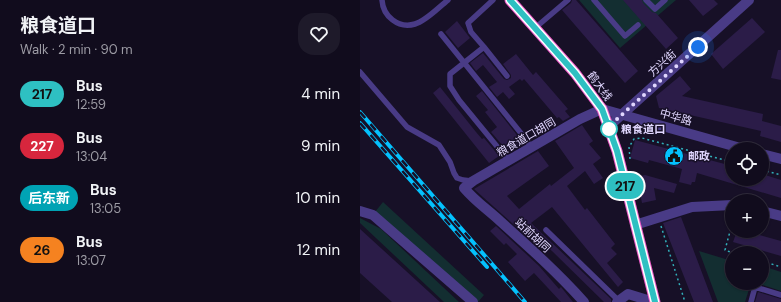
<!DOCTYPE html>
<meta charset="utf-8">
<style>
:root{--surface:#110c1d;--page:#1e1a2a;--text:#f1f3f6;--muted:#9c9ba4;--line:#302c3b}
body{margin:0;font-family:"DM Sans","Noto Sans SC",sans-serif;background:var(--page);color:var(--text);height:100vh;display:flex;flex-direction:column;font-size:15px;white-space:nowrap}
*{box-sizing:border-box;margin:0}
p{font-size:13px;color:var(--muted)}
.icon{flex:none;width:22px;height:22px;fill:none;stroke:currentColor;stroke-width:2;stroke-linecap:round;stroke-linejoin:round}
.map{position:relative;flex:1;overflow:hidden}
.drawer{display:flex;flex-direction:column;background:var(--surface);width:360px}
.drawer>*{flex:none}
.badge{padding:0 8px;border-radius:13px;font-size:14px;line-height:26px}
.tools{position:absolute;left:365px;top:142px;display:grid;gap:8px}
.tools a{display:grid;place-items:center;width:44px;height:44px;border-radius:50%;background:var(--surface);box-shadow:0 1px 3px #0004,0 0 0 1px var(--line);font-size:20px}
.you{position:absolute;width:20px;height:20px;margin:-10px;border:3px solid #fff;border-radius:50%;background:#1a73e8;box-shadow:0 0 0 6px #1a73e833}
.map>.badge{position:absolute;translate:-50% -50%;box-shadow:0 0 0 2px #fff}
.round{display:grid;place-items:center;flex:none;width:42px;height:42px;border-radius:16px;background:var(--page)}
.overview{display:flex;align-items:center;justify-content:space-between;height:68px;padding:0 20px}
h1{font-size:19px;font-weight:700;line-height:30px}
ul{padding:0;list-style:none}
li{display:flex;align-items:center;gap:12px;height:52px;padding:0 20px}
li div{flex:1}
li b{display:block;font-size:15px}
li em{font-style:normal}
li .badge{min-width:44px;font-weight:700;text-align:center}
main{display:flex;flex:1;min-height:0}
.map>svg:first-child{display:block}
.green{fill:#132e31}
.building{fill:#2b1c48}
.lines{fill:none;stroke-linecap:round;stroke-linejoin:round}
.path{stroke:#31aeb8;stroke-width:1.5;stroke-dasharray:2 3;stroke-linecap:butt}
.service{stroke:#493b86;stroke-width:5.5}
.minor{stroke:#493b86;stroke-width:10}
.tertiary{stroke:#493b86;stroke-width:10}
.trunk{stroke:#ea59c6;stroke-width:11}
.rail-casing{stroke:#04c1fd;stroke-width:4}
.rail{stroke:#171027;stroke-width:2.5;stroke-dasharray:8;stroke-linecap:butt}
.line-casing{stroke:#fff;stroke-width:9}
.line{stroke:#2ec0c2;stroke-width:6}
.walk{stroke:#e1d7ff;stroke-width:4;stroke-dasharray:0 7.2}
.stop-dot{fill:#fff;stroke:#2ec0c2;stroke-width:2}
.labels{text-anchor:middle;stroke-width:3;stroke-linejoin:round;paint-order:stroke}
.street-label{font-size:11px;fill:#e1d7ff;stroke:#171027}
.stop-label{font-size:11px;font-weight:bold;fill:#e1d7ff;stroke:#171027;text-anchor:start}
.poi-label{font-size:11px;font-weight:bold;fill:#e1d7ff;stroke:#171027;text-anchor:start}
</style>
<main>
<section class="drawer">
<div class="overview"><div><h1>粮食道口</h1><p>Walk · 2 min · 90 m</p></div><a class="round"><svg class="icon" aria-label="heart" viewBox="0 0 24 24"><path d="M12 20l-8-8c-3-5 5-10 8-4 3-6 11-1 8 4z"/></svg></a></div>
<ul>
<li><span class="badge" style="background:#2ec0c2;color:#111">217</span><div><b>Bus</b><p>12:59</p></div><em>4 min</em></li>
<li><span class="badge" style="background:#d7263d;color:#fff">227</span><div><b>Bus</b><p>13:04</p></div><em>9 min</em></li>
<li><span class="badge" style="background:#00a3b4;color:#fff">后东新</span><div><b>Bus</b><p>13:05</p></div><em>10 min</em></li>
<li><span class="badge" style="background:#f58220;color:#111">26</span><div><b>Bus</b><p>13:07</p></div><em>12 min</em></li>
</ul>
</section>
<div class="map">
<svg width="421" height="302" viewBox="0 0 421 302">
<rect width="100%" height="100%" fill="#171027"/>
<!-- green -->
<path class="green" d="M219 0H316L260 48Z
M23 202 124 295 118 302 15 212Z
M0 218 21 229 99 302H84L0 223Z
M339 251 372 261V283H391L385 302H358Z
M406 267 421 272V291L400 284 402 283Z"/>
<!-- building -->
<path class="building" d="M212 0H216L278 71 265 83 202 10 211 3Z
M263 0H282L283 3 292 12 296 13 318 38 306 49Z
M329 0H354L358 4 343 16Z
M392 18 405 32 363 69 351 54Z
M97 21 110 38 98 48 85 32Z
M418 50H421V80L411 78Z
M123 53 144 79 147 80 151 78V75L143 64 156 54 173 75 176 72 208 109 205 111 210 117 203 121 199 117 197 118 164 79 162 81 160 79 149 87 155 94 149 99 143 92 137 97 129 87 137 82 123 65 116 71 110 63Z
M320 76 331 89 322 96 403 114 402 121 421 126V142L400 136 401 131 299 108 296 96Z
M80 87 116 132 122 139 124 138 139 156 129 163 73 93Z
M122 91 164 144 149 153 131 132 137 127 125 112 128 110 116 96Z
M222 125 233 141 229 144 241 158 233 164 243 178 234 184 225 171 207 186 225 210 227 208 255 244 251 248 257 254 247 263 263 282 258 287 192 207 171 223 251 299V302H244L192 251 175 237 172 241 114 189 178 151 189 166 147 196 159 209 190 184 191 186 214 168 195 141Z
M179 126 184 132 177 136 173 131Z
M275 140 372 166V179H402V174L421 180V198L337 173 335 182H332L331 185 319 182 322 169 289 160 288 163 270 158Z
M285 175 317 184 314 193 294 188 296 200 282 203 277 177Z
M321 217 353 302H334L303 223Z
M136 226 179 266 199 289 201 287 213 302H201L174 273 165 281 148 262 157 254 146 243 144 245 130 231Z
M0 229 80 302H32L0 273Z
M377 231H385L421 241V256L373 242Z
M398 292 421 299V302H395Z"/>
<g class="lines">
<!-- path -->
<path class="path" d="M270 159 269 147 274 139 282 138 372 162
M402 170 421 175
M372 224 365 250 373 253
M301 226 325 302
M402 261 421 267"/>
<!-- service -->
<path class="service" d="M22 0C23 16 38 29 55 24 66 21 79 7 88 0
M133 0 108 23 111 32 124 47 90 74V86L99 100 149 161
M234 0 265 36 278 25
M286 0 295 9 305 0
M175 28 208 0
M81 34 172 147
M124 47 147 76
M0 72 47 127 79 145 90 162 94 173 97 178 103 180 112 181
M186 230 259 301
M391 302 395 287 421 295"/>
<!-- minor -->
<path class="minor" d="M248 127 389 0
M402 211 421 216
M275 225 332 207 372 205
M224 302C198 273 169 247 140 221 127 209 116 202 104 188L113 181 220 119 242 109
M257 302 268 294 294 302"/>
<!-- tertiary -->
<path class="tertiary" d="M242 109 384 149
M402 154 421 159
M0 211 13 215 113 302"/>
<!-- trunk -->
<path class="trunk" d="M150 0 215 73 242 109 257 151 295 302"/>
<!-- rail casing -->
<g class="rail-casing">
<path id="rail" d="M0 112 165 302
M0 123 127 267"/>
</g>
<!-- rail -->
<use href="#rail" class="rail"/>
</g>
<g class="lines">
<!-- line casing -->
<g class="line-casing">
<path id="line" d="M150 0 215 73 242 109 257 151 295 302"/>
</g>
<!-- line -->
<use href="#line" class="line"/>
<!-- walk -->
<path class="walk" d="M249 129 248 127 338 47"/>
</g>
<!-- icons -->
<defs>
<g id="civic-disc" transform="scale(1)"><circle r="9.5" fill="#04c1fd" stroke="#171027"/><path d="M-.6-6.5H3V-4.5H.6V-3L4-1V1h2V6H-6V1h2V-1L-.6-3ZM-1.2 2.5V6h2.4V2.5Z" fill="#111"/></g>
</defs>
<g fill-rule="evenodd">
<use href="#civic-disc" x="314" y="156"/>
</g>
<!-- markers -->
<circle class="stop-dot" cx="249" cy="129" r="8"/>
<g class="labels">
<!-- street labels -->
<g class="street-label">
<text transform="translate(302 63) rotate(-42)" y="4">方兴街</text>
<text transform="translate(240 86) rotate(54)" y="4">鹤大线</text>
<text transform="translate(316 117) rotate(16)" y="4">中华路</text>
<text transform="translate(166 137) rotate(-30)" y="4">粮食道口胡同</text>
<text transform="translate(173 235) rotate(43)" y="4">站前胡同</text>
</g>
<!-- stop labels -->
<g class="stop-label">
<text x="261" y="133">粮食道口</text>
</g>
<!-- poi labels -->
<g class="poi-label">
<text x="328" y="160">邮政</text>
</g>
</g>
</svg>
<div class="tools">
<a><svg class="icon" aria-label="locate" viewBox="0 0 24 24"><circle cx="12" cy="12" r="6"/><path d="M12 2v4M12 18v4M2 12h4M18 12h4"/></svg></a>
<a>+</a>
<a>−</a>
</div>
<div class="you" style="left:338px;top:47px"></div>
<b class="badge" style="left:265px;top:186px;background:#2ec0c2;color:#111">217</b>
</div>
</main>
